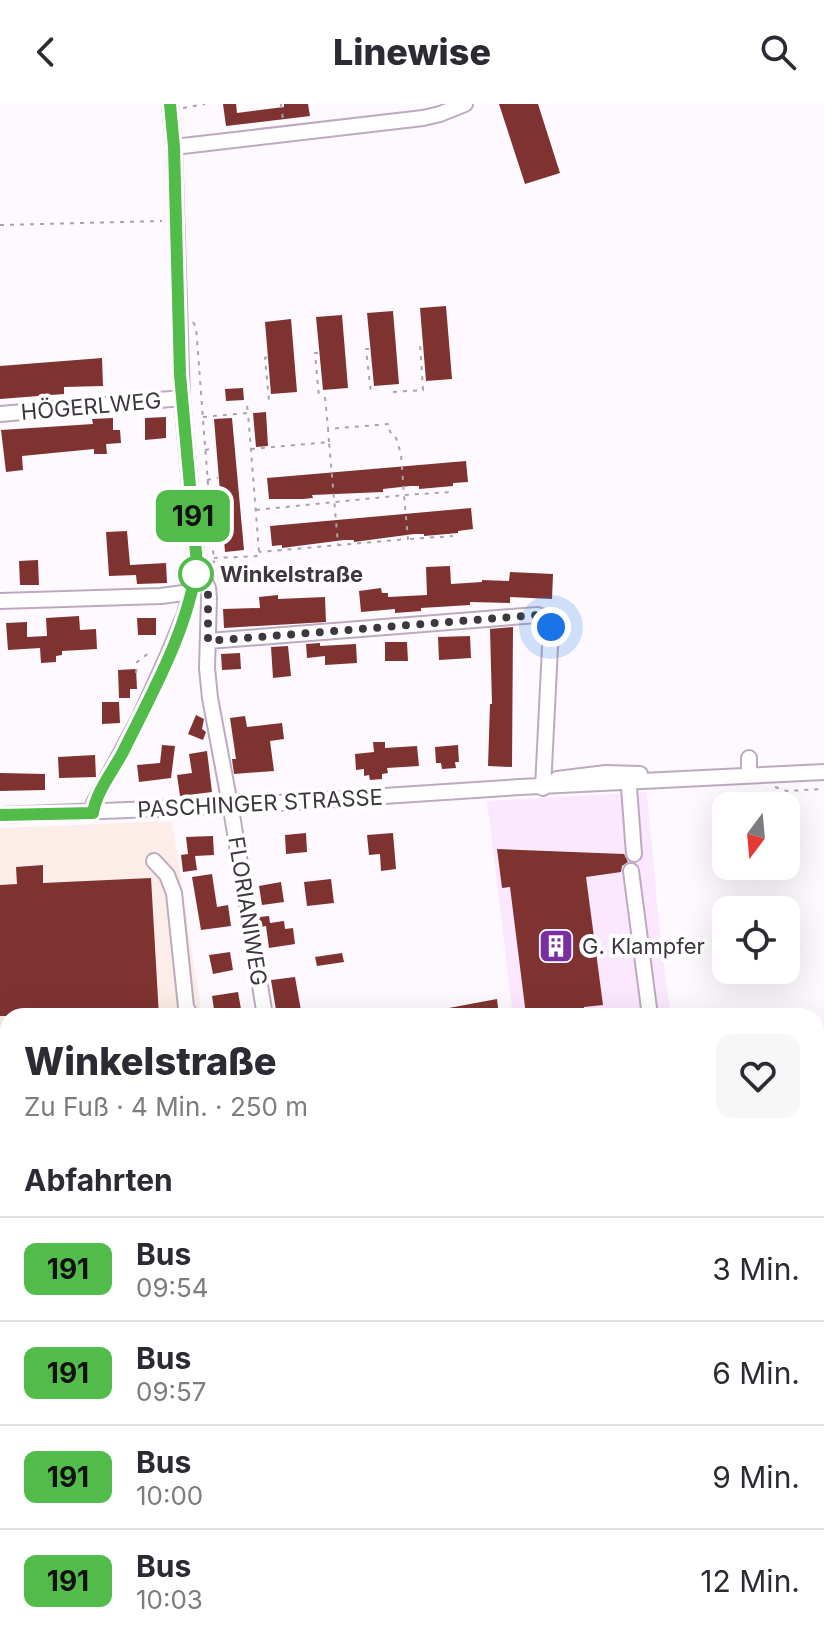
<!DOCTYPE html>
<html lang="de">
<meta charset="utf-8">
<style>
:root{--surface:#fff;--page:#f7f7f7;--text:#2b2b33;--muted:#7c7c81;--line:#e1e1e2}
body{margin:0;font-family:Inter,sans-serif;background:var(--page);color:var(--text);height:100vh;display:flex;flex-direction:column;font-size:30px;white-space:nowrap}
*{box-sizing:border-box;margin:0}
p{font-size:26px;color:var(--muted)}
.icon{flex:none;width:44px;height:44px;fill:none;stroke:currentColor;stroke-width:2;stroke-linecap:round;stroke-linejoin:round}
.map{position:relative;flex:1;overflow:hidden}
.drawer{position:absolute;left:0px;top:904px;width:824px;height:640px;display:flex;flex-direction:column;background:var(--surface);border-radius:24px 24px 0 0;box-shadow:0 8px 32px #0002}
.drawer>*{flex:none}
.badge{padding:0 16px;border-radius:12px;font-size:28px;line-height:52px}
.needle{width:52px;rotate:196deg}
.controls{position:absolute;left:712px;top:688px;display:grid;gap:16px}
.controls a{display:grid;place-items:center;width:88px;height:88px;border-radius:16px;background:var(--surface);box-shadow:0 8px 32px #0002;font-size:40px}
.you{position:absolute;width:40px;height:40px;margin:-20px;border:6px solid #fff;border-radius:50%;background:#1a73e8;box-shadow:0 0 0 12px #1a73e833}
.map>.badge{position:absolute;translate:-50% -50%;box-shadow:0 0 0 4px #fff}
h2{padding:0 24px;font-size:30px;line-height:72px}
.round{display:grid;place-items:center;flex:none;width:84px;height:84px;border-radius:16px;background:var(--page)}
.overview{display:flex;align-items:center;justify-content:space-between;height:136px;padding:0 24px}
h1{font-size:38px;font-weight:800;line-height:60px}
ul{padding:0;list-style:none}
li{display:flex;align-items:center;gap:24px;height:104px;padding:0 24px;border-top:2px solid var(--line)}
li div{flex:1}
li b{display:block;font-size:30px}
li em{font-style:normal}
li .badge{min-width:88px;font-weight:700;text-align:center}
header{display:flex;justify-content:space-between;align-items:center;height:104px;padding:0 24px;background:var(--surface);font-size:36px;font-weight:800}
.map>svg:first-child{display:block}
.built{fill:#fbe7fe}
.industrial{fill:#fdede9}
.lines{fill:none;stroke-linecap:round;stroke-linejoin:round}
.stream{stroke:#a1abc0;stroke-width:4}
.building{fill:#7f3330}
.minor-casing{stroke:#bdaabf;stroke-width:18}
.path{stroke:#a9a4aa;stroke-width:2;stroke-dasharray:4 6;stroke-linecap:butt}
.minor{stroke:#fff;stroke-width:14}
.rail-casing{stroke:#5c555d;stroke-width:7}
.rail{stroke:#fff;stroke-width:4;stroke-dasharray:12;stroke-linecap:butt}
.line-casing{stroke:#fff;stroke-width:18}
.line{stroke:#51bc4a;stroke-width:12}
.walk{stroke:#3e373f;stroke-width:8;stroke-dasharray:0 14.4}
.stop-dot{fill:#fff;stroke:#51bc4a;stroke-width:4}
.labels{text-anchor:middle;stroke-width:8;stroke-linejoin:round;paint-order:stroke}
.street-label{font-size:22px;fill:#3e373f;stroke:#fff}
.stop-label{font-size:22px;font-weight:bold;fill:#3e373f;stroke:#fff;text-anchor:start}
.poi-label{font-size:22px;fill:#3e373f;stroke:#fff;text-anchor:start}
</style>
<header><svg class="icon" aria-label="back" viewBox="0 0 24 24"><path d="M15 5l-7 7 7 7"/></svg>Linewise<svg class="icon" aria-label="search" viewBox="0 0 24 24"><circle cx="10" cy="10" r="6"/><path d="M15 15l6 6"/></svg></header>
<div class="map">
<svg width="824" height="1544" viewBox="0 0 824 1544">
<rect width="100%" height="100%" fill="#fdf9fe"/>
<!-- built -->
<path class="built" d="M647 688 661 840 671 912H513L487 697Z"/>
<!-- industrial -->
<path class="industrial" d="M172 717 202 912H8V1162H0V724Z"/>
<g class="lines">
<!-- stream -->
<path class="stream" d="M816 1290 824 1287
M0 1432 8 1441"/>
</g>
<!-- building -->
<path class="building" d="M223 0H236L237 9 284 3V0H308L310 12 226 22Z
M499 0H538L560 69 525 80Z
M446 202 452 275 426 277 420 204Z
M393 207 399 280 374 282 367 209Z
M342 211 348 284 323 286 316 213Z
M291 215 297 288 271 290 265 218Z
M102 254 103 282 64 283V290L0 295V262Z
M243 284 244 296 226 297 225 285Z
M266 308 268 342 256 343 253 309Z
M166 313V334L145 336V314Z
M113 314V326H120L121 339 106 340 107 350H94V345L22 352 23 366 6 368 1 326 93 320 92 315Z
M232 314 244 446 225 448 214 315Z
M466 357 468 378 453 379V382L419 385V382H410L383 385V388L312 391 313 394 303 395H269L267 374Z
M471 404 473 425 458 427V429L424 432V430H414L354 438V436H344L282 444V441L272 442 270 422Z
M127 427 130 461 166 459 167 479 137 480 136 471 109 472 106 428Z
M38 456 39 481H20L19 457Z
M450 462 451 480 482 478V476L509 477 510 468 553 470 552 495 510 493V499L470 498V501L421 504V507L395 509V505L361 508 359 487 381 484 382 489H388V493L427 491 426 463Z
M278 491V495L325 493 326 518 224 524 223 505 260 504 259 493Z
M79 512 80 526 96 525 97 545 62 547V551L56 552V558L41 559 40 544 8 546 6 519 27 518V533L47 532 46 514Z
M137 514H156V531H138Z
M513 523 512 663 488 662 490 600H492L490 525Z
M470 532 471 554 439 556 438 533Z
M385 538H407L408 557H385Z
M320 539V542L356 540 357 559 325 561V552L307 554 306 540Z
M288 542 291 572 273 574 271 543Z
M240 549 241 565 222 566 221 550Z
M136 565 137 585H130V594H119L118 566Z
M102 598H119L120 619 102 620Z
M196 611 204 615 202 625 206 628 203 636 188 630Z
M245 612 247 623 282 619 284 635 270 637 274 667 234 670 232 655H236L230 614Z
M373 638H385V644L417 642 419 662 387 664 388 669 382 670V675L370 676 369 671 364 672V665L356 666 355 650 374 648Z
M162 641 175 642 171 674 139 678 137 661 160 659Z
M458 641 459 658H455L456 664 442 665 441 659H436L435 643Z
M207 647 212 688 180 692 177 671 192 669 189 650Z
M95 651 96 673 59 674 58 653Z
M0 669 45 670V686L0 687Z
M306 729 307 748 286 750 285 731Z
M393 729 396 765 381 767 380 750 369 751 367 731Z
M213 732 214 751 195 752 197 766 183 768 181 751 188 750 186 733Z
M497 745 624 750 628 758 622 762 621 768 586 773 603 901 584 903 585 912 526 911 510 783 502 784Z
M43 761V779L151 774 159 912H0V781L17 780 16 763Z
M212 770 217 803 228 801 231 822 201 826 192 773Z
M331 775 334 799 307 802 304 778Z
M281 778 284 798 262 801 259 782Z
M269 812 270 819 284 817 285 825 293 824 295 840 269 844 266 822 261 823 259 813Z
M230 848 233 866 213 870 209 851Z
M342 849 344 858 317 862 315 853Z
M295 873 302 912H277L271 876Z
M238 888 242 911 215 912 212 892Z
M497 895 499 912H439L438 906Z"/>
<g class="lines">
<!-- minor casing -->
<g class="minor-casing">
<path id="minor" d="M174 43 423 14 440 10 465 0
M0 310 182 294
M197 460 208 484 209 494 207 564 210 594 232 711 265 912
M0 497 161 492 191 488
M208 537 537 511 544 513 551 523 543 684
M628 670 634 750
M749 671V654
M557 675 606 669 640 670
M93 709 94 699 140 613 168 551 185 510 197 460 182 294 174 43 170 0
M0 711 230 702 520 683 824 668
M154 757 167 771 174 789 186 903 191 912
M631 767 650 912
M0 1049H8
M0 1130H8
M816 1472 824 1468
M509 1536 511 1544
M722 1536 726 1544
M670 1544 686 1536"/>
</g>
<!-- path -->
<path class="path" d="M281 0 283 16
M183 4 205 0
M0 121 162 117
M193 218 196 223 214 459
M369 245H366L371 289
M318 249H315L319 293
M267 253 265 254 269 297
M393 288 423 286 420 239
M325 293 328 324
M247 302 248 308
M203 313 248 309 259 448V452L214 454
M329 338 328 325 389 320 390 328 395 331 401 350 404 391 451 388
M251 345 329 338 338 440
M205 346 215 344
M207 376 218 374
M210 404 221 403
M256 406 404 391 408 435 259 448
M213 433 224 432
M410 435 453 432
M136 569 137 558 150 548
M775 683 787 687 824 685
M0 1170 8 1171
M816 1522 824 1518
M63 1536 68 1544
M527 1536 531 1544
M600 1536 604 1544"/>
<!-- minor -->
<use href="#minor" class="minor"/>
<!-- rail casing -->
<g class="rail-casing">
<path id="rail" d="M816 1106 824 1104
M0 1200H8
M816 1432H824
M0 1452H8"/>
</g>
<!-- rail -->
<use href="#rail" class="rail"/>
</g>
<g class="lines">
<!-- line casing -->
<g class="line-casing">
<path id="line" d="M0 711 93 709C96 688 113 667 123 648 152 589 188 526 197 460L180 271 174 43 170 0"/>
</g>
<!-- line -->
<use href="#line" class="line"/>
<!-- walk -->
<path class="walk" d="M196 470 197 460 208 484V537L537 511 549 517 551 523"/>
</g>
<!-- icons -->
<defs>
<g id="building-square" transform="scale(1.8)"><rect x="-9" y="-9" width="18" height="18" rx="4" fill="#7a2e9f" stroke="#fff"/><path d="M-4-6H4V6H1V3H-1V6H-4ZM-2.5-4.3h1.7v1.8h-1.7ZM.8-4.3h1.7v1.8H.8ZM-2.5-1h1.7V.8h-1.7ZM.8-1h1.7V.8H.8Z" fill="#fff"/></g>
</defs>
<g fill-rule="evenodd">
<use href="#building-square" x="556" y="842"/>
</g>
<!-- markers -->
<circle class="stop-dot" cx="196" cy="470" r="16"/>
<g class="labels">
<!-- street labels -->
<g class="street-label">
<text transform="translate(91 302) rotate(-5)" y="8">HÖGERLWEG</text>
<text transform="translate(260 699) rotate(-3)" y="8">PASCHINGER STRASSE</text>
<text transform="translate(248 807) rotate(81)" y="8">FLORIANIWEG</text>
</g>
<!-- stop labels -->
<g class="stop-label">
<text x="220" y="478">Winkelstraße</text>
</g>
<!-- poi labels -->
<g class="poi-label">
<text x="582" y="850">G. Klampfer</text>
</g>
</g>
</svg>
<div class="controls">
<a><svg class="needle" viewBox="-14 -14 28 28"><path d="M0-13l5 13h-10z" fill="#e53935"/><path d="M0 13l5-13h-10z" fill="#7c7c81"/></svg></a>
<a><svg class="icon" aria-label="locate" viewBox="0 0 24 24"><circle cx="12" cy="12" r="6"/><path d="M12 2v4M12 18v4M2 12h4M18 12h4"/></svg></a>
</div>
<div class="you" style="left:551px;top:523px"></div>
<b class="badge" style="left:193px;top:412px;background:#51bc4a;color:#111">191</b>
<section class="drawer">
<div class="overview"><div><h1>Winkelstraße</h1><p>Zu Fuß · 4 Min. · 250 m</p></div><a class="round"><svg class="icon" aria-label="heart" viewBox="0 0 24 24"><path d="M12 20l-8-8c-3-5 5-10 8-4 3-6 11-1 8 4z"/></svg></a></div>
<h2>Abfahrten</h2>
<ul>
<li><span class="badge" style="background:#51bc4a;color:#111">191</span><div><b>Bus</b><p>09:54</p></div><em>3 Min.</em></li>
<li><span class="badge" style="background:#51bc4a;color:#111">191</span><div><b>Bus</b><p>09:57</p></div><em>6 Min.</em></li>
<li><span class="badge" style="background:#51bc4a;color:#111">191</span><div><b>Bus</b><p>10:00</p></div><em>9 Min.</em></li>
<li><span class="badge" style="background:#51bc4a;color:#111">191</span><div><b>Bus</b><p>10:03</p></div><em>12 Min.</em></li>
</ul>
</section>
</div>
